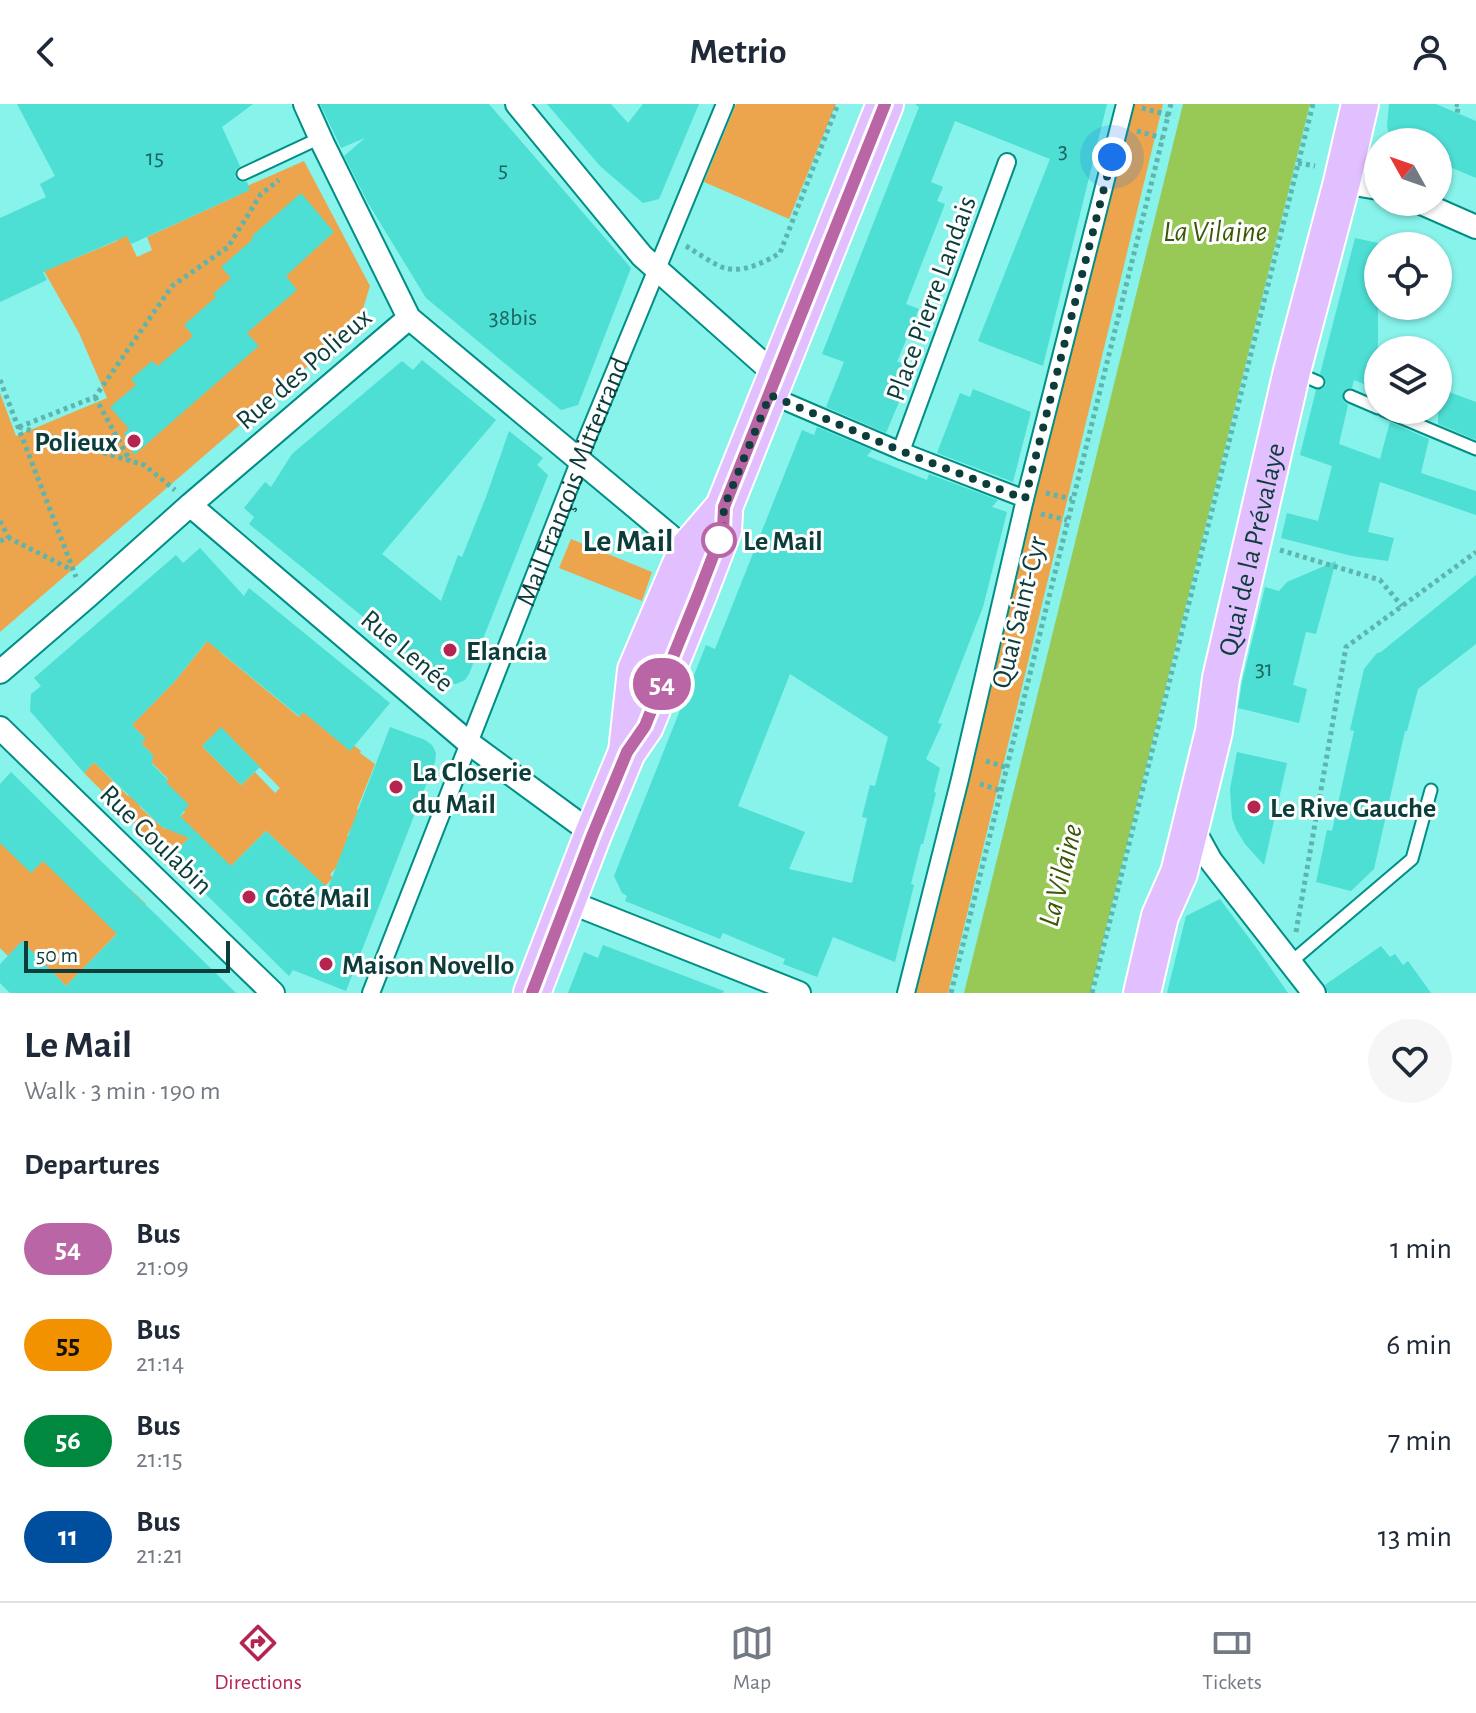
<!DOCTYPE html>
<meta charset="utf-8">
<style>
:root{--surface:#fff;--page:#f6f6f7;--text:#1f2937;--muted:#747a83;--line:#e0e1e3;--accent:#b52552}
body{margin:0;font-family:"Alegreya Sans",sans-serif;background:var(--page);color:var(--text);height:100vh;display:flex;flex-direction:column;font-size:30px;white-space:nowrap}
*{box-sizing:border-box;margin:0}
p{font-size:26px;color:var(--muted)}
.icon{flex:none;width:44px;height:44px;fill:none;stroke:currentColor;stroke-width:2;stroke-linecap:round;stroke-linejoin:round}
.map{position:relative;height:889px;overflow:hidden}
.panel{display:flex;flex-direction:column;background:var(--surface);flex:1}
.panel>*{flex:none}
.badge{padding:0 16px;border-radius:26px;font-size:28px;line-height:52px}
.needle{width:52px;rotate:310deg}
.fabs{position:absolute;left:1364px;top:24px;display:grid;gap:16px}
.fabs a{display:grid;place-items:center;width:88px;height:88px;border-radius:50%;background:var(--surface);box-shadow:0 2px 6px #0004;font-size:40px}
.scale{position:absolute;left:24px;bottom:20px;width:206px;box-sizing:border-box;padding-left:8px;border:4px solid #0c3d3a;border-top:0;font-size:22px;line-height:28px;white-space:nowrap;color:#0c3d3a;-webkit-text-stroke:6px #fefefe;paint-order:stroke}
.you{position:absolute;width:40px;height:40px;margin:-20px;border:6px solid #fff;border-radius:50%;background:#1a73e8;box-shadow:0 0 0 12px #1a73e833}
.map>.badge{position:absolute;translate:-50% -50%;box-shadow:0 0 0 4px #fff}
h2{padding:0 24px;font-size:30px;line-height:72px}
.round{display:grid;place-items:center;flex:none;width:84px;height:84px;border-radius:42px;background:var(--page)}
.summary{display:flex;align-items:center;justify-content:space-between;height:136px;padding:0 24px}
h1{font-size:38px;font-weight:600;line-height:60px}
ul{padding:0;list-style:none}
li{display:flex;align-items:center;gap:24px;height:96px;padding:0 24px}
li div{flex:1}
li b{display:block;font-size:30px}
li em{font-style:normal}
li .badge{min-width:88px;font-weight:700;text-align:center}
header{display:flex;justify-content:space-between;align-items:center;height:104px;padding:0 24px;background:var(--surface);font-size:36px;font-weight:600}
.tabs{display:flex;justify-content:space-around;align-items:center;height:112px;border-top:2px solid var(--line);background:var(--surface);font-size:22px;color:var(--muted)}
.tabs a{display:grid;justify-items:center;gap:4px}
.tabs .active{color:var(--accent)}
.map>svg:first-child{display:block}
.green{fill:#eda54d;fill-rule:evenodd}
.water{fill:#98c856}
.building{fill:#4dded4;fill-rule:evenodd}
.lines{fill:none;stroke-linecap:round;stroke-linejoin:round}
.service-casing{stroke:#008e87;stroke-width:15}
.pedestrian-casing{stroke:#008e87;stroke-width:20}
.minor-casing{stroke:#008e87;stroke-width:26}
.primary-casing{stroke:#fff;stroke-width:40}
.path{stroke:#5db5ae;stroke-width:5;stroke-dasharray:4 4;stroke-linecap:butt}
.service{stroke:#fff;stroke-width:11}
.pedestrian{stroke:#fff;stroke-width:16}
.minor{stroke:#fff;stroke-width:22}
.primary{stroke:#e2bffe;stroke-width:36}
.line-casing{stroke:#fff;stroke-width:18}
.line{stroke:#ba65a5;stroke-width:12}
.walk{stroke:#0c3d3a;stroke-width:8;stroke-dasharray:0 14.4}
.poi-dot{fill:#b52552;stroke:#fefefe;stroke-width:3}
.stop-dot{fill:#fff;stroke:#ba65a5;stroke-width:4}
.labels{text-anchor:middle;stroke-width:6;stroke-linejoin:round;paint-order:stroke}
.number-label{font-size:24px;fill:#1c6560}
.street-label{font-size:28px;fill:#0c3d3a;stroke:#fefefe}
.poi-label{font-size:28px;font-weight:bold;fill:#0c3d3a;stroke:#fefefe;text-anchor:start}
.stop-label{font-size:28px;font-weight:bold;fill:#0c3d3a;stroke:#fefefe;text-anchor:start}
.water-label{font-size:30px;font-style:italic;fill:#3b5802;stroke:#fefefe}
.quarter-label{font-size:32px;font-weight:bold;fill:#0c3d3a;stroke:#fefefe}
</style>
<header><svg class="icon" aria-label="back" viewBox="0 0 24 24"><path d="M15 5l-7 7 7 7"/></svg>Metrio<svg class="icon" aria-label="person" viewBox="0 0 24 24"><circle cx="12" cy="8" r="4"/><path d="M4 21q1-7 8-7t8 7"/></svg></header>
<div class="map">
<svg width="1476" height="889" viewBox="0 0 1476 889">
<rect width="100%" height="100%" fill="#87f3ea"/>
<!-- green -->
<path class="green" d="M736 0H836L789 115 704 78Z
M1130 0H1163L948 889H900Z
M304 57 370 182 359 218 0 528V289L16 332 107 294 79 229 44 167 117 137 123 123 137 153 152 146 147 133 239 91 238 86Z
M571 435 652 468 642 497 559 464Z
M217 525 220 548 299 613 307 603 361 647 360 649 375 660 357 705 364 709 356 725 351 724 347 732 362 738 339 755 336 764 330 770 333 774 325 782 266 727 230 763 195 728 169 754 84 669 94 658 128 692 132 689 141 704 162 723 166 725 185 708 166 678 168 675 150 657 153 651 141 639 145 634 132 621 175 577ZM221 624 280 684 275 689 255 668 241 681 202 642Z
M0 739 55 745 101 813 130 785 146 800 66 882 22 838 8 852 0 844Z"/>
<!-- water -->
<path class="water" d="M1183 0H1310L1090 889H964Z"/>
<!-- building -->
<path class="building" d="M17 0H253L222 23 240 62 236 66 235 73 239 77 247 78 250 86 131 140 127 132 43 168 47 176 0 198V114L46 93 40 80 55 72Z
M320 0H489L631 164 578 301 561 306 426 194 368 99 344 52 365 34 341 44Z
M547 0H611L628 19 643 0H699L659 95 643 99 600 62Z
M915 0H1107L1043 262 978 237 1050 55 955 17 931 78 943 83 937 97 945 100 906 200 919 205 897 258 915 260 886 329 826 303 844 258 822 250 919 3Z
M1389 0H1436L1476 17V74L1438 58V38H1391L1387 22Z
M301 89 334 128 286 172 297 186 247 229 259 242 134 351 124 329 129 325 110 303 136 281 131 275 152 257 158 262 193 232 184 221 216 193 213 190 231 174 221 163 253 135 251 133Z
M1355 134 1378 139V286L1354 276 1352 284 1346 285 1343 288V296L1348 301 1339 340 1380 355 1390 318 1429 335 1421 369 1476 387V411L1380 378 1368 428 1394 434 1388 457 1352 452 1281 434 1287 409 1318 417 1332 362 1300 351 1316 286 1322 285 1326 281 1325 274 1320 270Z
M422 256 496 316 382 450 441 497 458 451 462 453 486 393 509 327 543 354 537 361 548 371 469 570 465 576 456 580 449 579 438 574 249 420 254 413 244 404 265 378 271 383 292 350 402 257 413 266Z
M1438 284 1476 298V336L1438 320Z
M973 285 1031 308 1013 378 937 349 960 289 970 293Z
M817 323 872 346 867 352 927 376 929 370 998 396 992 403 1007 408 983 503 938 619 942 620 926 655 940 664 934 688 936 689 923 740H921L911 780 914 781 895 858 833 833 817 873 783 860 785 855 723 829 720 835 625 797 627 792 622 789 614 772 706 541 715 545 802 326 814 331ZM790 570 888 633 875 682 870 681 862 713 867 714 852 779 789 765 805 728 738 702Z
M200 444 244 492 249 484 390 599 350 647 303 608 300 613 207 537 175 577 132 621 146 635 141 639 153 651 152 660 168 676 166 678 189 701 180 712 231 762 266 727 328 784 390 623 425 636 432 641 436 649 435 658 346 887 293 866 289 872 169 754 189 734 162 723 94 658 84 669 30 607 31 590 41 582 34 574 176 451 183 459Z
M1336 457 1316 530 1306 528 1293 581 1307 585 1299 619 1238 604 1242 578 1265 483 1279 487 1287 478Z
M1476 471V540L1418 585 1407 627H1405L1374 765 1351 787 1316 778 1327 726 1332 727 1354 627 1350 626 1364 565 1377 549 1381 548Z
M221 623 260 663 241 681 202 642Z
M1237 648 1287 659 1264 761 1245 740 1236 725 1232 714 1230 685Z
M11 668 101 757 236 889H10L0 879V860L22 837 66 882 117 830 43 757 31 769 0 739V680Z
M1220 795 1258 846 1288 889H1167L1186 812Z
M603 841 724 887 723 889H568L584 848 598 854Z
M1381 842 1390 853 1395 850 1403 861 1408 857 1431 889H1328L1325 881Z"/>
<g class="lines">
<!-- service casing -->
<g class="service-casing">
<path id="service" d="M243 70 320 34
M1297 269 1318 278
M1350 292 1378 304
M1383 306 1476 345
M1291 858 1412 755 1431 686"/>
</g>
<!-- pedestrian casing -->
<g class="pedestrian-casing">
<g id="pedestrian">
<path d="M770 291 901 347 1025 395"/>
<path d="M901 347 1007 58"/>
<path id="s1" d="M371 889 576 366 579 354 725 0"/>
<path d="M906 889 960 675 1025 395 1125 0"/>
</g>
</g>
<!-- minor casing -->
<g class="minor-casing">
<path id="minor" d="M305 0 323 40 409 214 687 446
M517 0 642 152 777 272
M1342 78 1378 84
M1419 98 1476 123
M190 401 469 639 593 730
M0 568 87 493 190 401 409 214
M0 624 273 889
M1191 721 1211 757 1314 889
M567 797 799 889"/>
</g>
<!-- primary casing -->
<g class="primary-casing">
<g id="primary">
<path d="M627 648 636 566 687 446 724 403 885 0"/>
<path d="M532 889 593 730 627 648 645 622 698 491 723 426 724 409"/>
<path id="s2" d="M1142 889 1160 812 1179 769 1191 721 1214 627 1221 574 1292 267 1342 78 1360 0"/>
</g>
</g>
<!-- path -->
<path class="path" d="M1455 0 1459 1 1457 9
M1142 4 1169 11
M1137 27 1163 34
M1298 59 1315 62
M686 142C696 148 716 162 725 164 744 169 765 158 780 149L838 0
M0 276 76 473
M95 293 130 357
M19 323 95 293 172 182 228 143 261 90 279 76
M19 323 144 361 175 386
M1046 389 1072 395
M1041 410 1067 416
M0 417 9 434
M0 437 9 434 72 466
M1280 446 1380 476 1402 502
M986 657 1008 664
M980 680 1002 687
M1296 828 1346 543 1476 448
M951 889 1171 0
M1092 889 1313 0"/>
<!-- service -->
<use href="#service" class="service"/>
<!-- pedestrian -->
<use href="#pedestrian" class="pedestrian"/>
<!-- minor -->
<use href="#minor" class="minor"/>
<!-- primary -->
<use href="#primary" class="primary"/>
</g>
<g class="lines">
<!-- line casing -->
<g class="line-casing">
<path id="line" d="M532 889 593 730 627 648 645 622 698 491 723 426 724 403 885 0"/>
</g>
<!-- line -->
<use href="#line" class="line"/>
<!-- walk -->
<path class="walk" d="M719 436 723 426 724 403 770 291 901 347 1025 395 1112 53"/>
</g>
<!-- markers -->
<g class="poi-dot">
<circle cx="134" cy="337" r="8"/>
<circle cx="450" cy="546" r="8"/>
<circle cx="396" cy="683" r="8"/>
<circle cx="1254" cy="703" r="8"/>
<circle cx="249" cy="793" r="8"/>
<circle cx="326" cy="860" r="8"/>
</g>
<circle class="stop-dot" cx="719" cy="436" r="16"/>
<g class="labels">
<!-- number labels -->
<g class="number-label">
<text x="1063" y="54">3</text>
<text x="155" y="61">15</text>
<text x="503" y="73">5</text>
<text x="513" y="221">38bis</text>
<text x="1264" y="572">31</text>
</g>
<!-- street labels -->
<g class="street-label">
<text transform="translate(930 194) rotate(-70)" y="10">Place Pierre Landais</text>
<text transform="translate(303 264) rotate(-41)" y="10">Rue des Polieux</text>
<text dy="10" stroke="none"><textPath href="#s1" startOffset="550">Mail François Mitterrand</textPath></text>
<text dy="10" stroke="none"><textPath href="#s2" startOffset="458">Quai de la Prévalaye</textPath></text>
<text transform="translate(1018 508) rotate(-76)" y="10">Quai Saint-Cyr</text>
<text transform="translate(408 546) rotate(40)" y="10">Rue Lenée</text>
<text transform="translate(157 735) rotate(44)" y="10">Rue Coulabin</text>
</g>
<!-- poi labels -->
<g class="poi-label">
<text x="118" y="347" text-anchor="end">Polieux</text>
<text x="466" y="556">Elancia</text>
<text x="412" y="677">La Closerie<tspan x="412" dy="32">du Mail</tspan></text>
<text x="1270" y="713">Le Rive Gauche</text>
<text x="265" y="803">Côté Mail</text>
<text x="342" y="870">Maison Novello</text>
</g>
<!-- stop labels -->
<g class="stop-label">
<text x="743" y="446">Le Mail</text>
</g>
<!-- water labels -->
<g class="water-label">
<text x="1215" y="137">La Vilaine</text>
<text transform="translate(1060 771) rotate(-76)" y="10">La Vilaine</text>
</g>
<!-- quarter labels -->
<g class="quarter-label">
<text x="628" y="447">Le Mail</text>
</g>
</g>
</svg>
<div class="fabs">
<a><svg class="needle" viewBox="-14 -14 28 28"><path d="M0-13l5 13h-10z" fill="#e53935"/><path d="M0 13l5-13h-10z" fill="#747a83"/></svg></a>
<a><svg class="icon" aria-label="locate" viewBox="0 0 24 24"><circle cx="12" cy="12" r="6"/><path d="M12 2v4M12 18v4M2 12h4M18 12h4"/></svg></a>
<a><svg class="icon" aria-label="layers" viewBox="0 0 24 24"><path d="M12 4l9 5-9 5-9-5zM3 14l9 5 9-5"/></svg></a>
</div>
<div class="scale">50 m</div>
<div class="you" style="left:1112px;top:53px"></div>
<b class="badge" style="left:662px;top:580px;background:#ba65a5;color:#fff">54</b>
</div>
<section class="panel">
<div class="summary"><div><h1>Le Mail</h1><p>Walk · 3 min · 190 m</p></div><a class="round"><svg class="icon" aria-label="heart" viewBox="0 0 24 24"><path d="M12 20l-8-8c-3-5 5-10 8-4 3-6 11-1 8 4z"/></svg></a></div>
<h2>Departures</h2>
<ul>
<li><span class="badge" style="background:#ba65a5;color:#fff">54</span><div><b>Bus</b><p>21:09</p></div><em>1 min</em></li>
<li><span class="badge" style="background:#f39200;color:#111">55</span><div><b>Bus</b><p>21:14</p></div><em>6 min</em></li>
<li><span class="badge" style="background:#00893e;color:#fff">56</span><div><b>Bus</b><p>21:15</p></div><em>7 min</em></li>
<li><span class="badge" style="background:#004f9e;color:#fff">11</span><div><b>Bus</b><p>21:21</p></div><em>13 min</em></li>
</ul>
</section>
<nav class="tabs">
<a class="active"><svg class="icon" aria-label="directions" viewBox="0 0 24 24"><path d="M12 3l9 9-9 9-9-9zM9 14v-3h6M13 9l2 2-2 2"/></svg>Directions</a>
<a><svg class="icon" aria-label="map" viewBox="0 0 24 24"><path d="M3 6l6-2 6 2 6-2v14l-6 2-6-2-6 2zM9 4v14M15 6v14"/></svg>Map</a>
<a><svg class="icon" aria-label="tickets" viewBox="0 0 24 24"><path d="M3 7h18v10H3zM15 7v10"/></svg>Tickets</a>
</nav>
